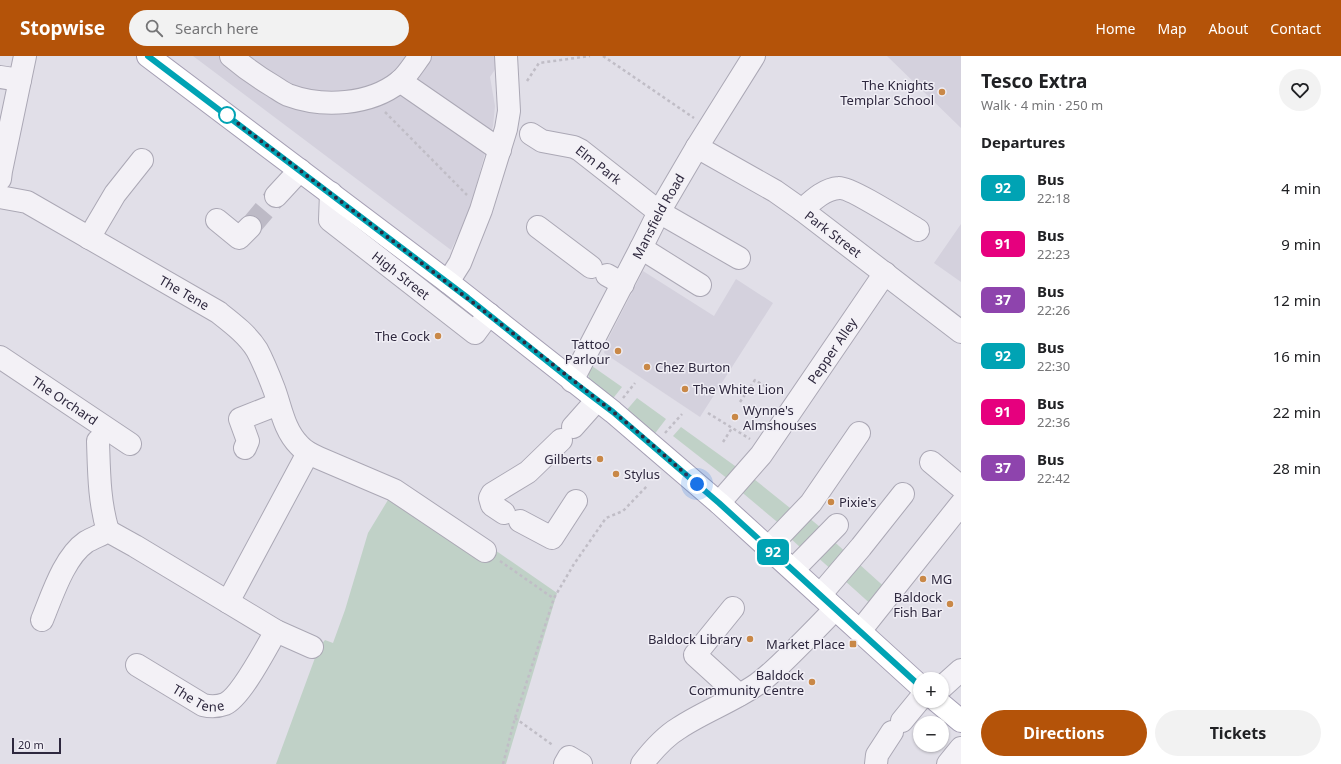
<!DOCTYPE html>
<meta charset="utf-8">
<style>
:root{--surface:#fff;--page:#f2f2f2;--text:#202124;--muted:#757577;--accent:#b45309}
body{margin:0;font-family:"Noto Sans",sans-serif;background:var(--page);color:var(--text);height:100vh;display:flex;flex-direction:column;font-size:15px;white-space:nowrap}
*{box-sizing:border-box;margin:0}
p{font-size:13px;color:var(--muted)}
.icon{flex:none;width:22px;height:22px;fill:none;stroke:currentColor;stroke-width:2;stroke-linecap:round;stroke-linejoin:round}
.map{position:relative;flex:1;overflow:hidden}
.side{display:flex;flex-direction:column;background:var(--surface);width:380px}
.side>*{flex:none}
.badge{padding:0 8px;border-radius:6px;font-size:14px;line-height:26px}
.controls{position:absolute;left:913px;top:616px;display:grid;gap:8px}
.controls a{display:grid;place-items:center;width:36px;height:36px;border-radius:50%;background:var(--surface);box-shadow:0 1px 3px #0004;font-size:20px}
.scale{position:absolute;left:12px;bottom:10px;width:49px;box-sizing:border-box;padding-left:4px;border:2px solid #2e283e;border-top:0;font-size:11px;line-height:14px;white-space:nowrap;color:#2e283e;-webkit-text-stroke:3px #f0eef5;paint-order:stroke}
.you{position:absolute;width:20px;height:20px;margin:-10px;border:3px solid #fff;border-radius:50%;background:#1a73e8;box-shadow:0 0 0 6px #1a73e833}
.map>.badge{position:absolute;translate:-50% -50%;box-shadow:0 0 0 2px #fff}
h2{padding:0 20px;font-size:15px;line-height:36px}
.round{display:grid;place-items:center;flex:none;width:42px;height:42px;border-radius:21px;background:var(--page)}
.overview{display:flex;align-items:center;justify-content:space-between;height:68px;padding:0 20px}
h1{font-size:19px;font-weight:700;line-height:30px}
.cta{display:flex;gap:8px;margin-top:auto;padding:8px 20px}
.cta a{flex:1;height:46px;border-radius:24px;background:var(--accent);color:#fff;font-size:16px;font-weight:700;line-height:46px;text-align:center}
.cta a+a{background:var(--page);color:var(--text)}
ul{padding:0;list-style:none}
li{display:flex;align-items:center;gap:12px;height:56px;padding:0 20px}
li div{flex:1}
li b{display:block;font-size:15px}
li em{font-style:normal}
li .badge{min-width:44px;font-weight:700;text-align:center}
header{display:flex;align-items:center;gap:24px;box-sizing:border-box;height:56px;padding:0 20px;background:var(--accent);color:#fff}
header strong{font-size:19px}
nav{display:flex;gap:22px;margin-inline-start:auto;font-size:14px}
.search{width:280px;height:36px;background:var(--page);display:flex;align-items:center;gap:10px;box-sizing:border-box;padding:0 14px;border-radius:22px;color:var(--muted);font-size:15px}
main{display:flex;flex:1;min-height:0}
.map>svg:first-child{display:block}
.built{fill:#d4d1dd}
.green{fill:#c0d1c7}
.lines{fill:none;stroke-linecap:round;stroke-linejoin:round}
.minor-tunnel{stroke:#bdbac6;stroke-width:22;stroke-dasharray:22 11;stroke-linecap:butt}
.minor-casing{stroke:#aba8b5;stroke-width:24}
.major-casing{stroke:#a49eb3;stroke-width:24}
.path{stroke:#c0bdc6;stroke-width:2.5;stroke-dasharray:3 3;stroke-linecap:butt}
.minor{stroke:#f3f1f6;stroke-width:22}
.major{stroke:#fff;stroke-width:22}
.line-casing{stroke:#fff;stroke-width:9}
.line{stroke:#00a3b4;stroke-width:6}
.walk{stroke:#2e283e;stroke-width:4;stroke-dasharray:0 7.2}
.poi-dot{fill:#c98847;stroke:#f0eef5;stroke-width:1.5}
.stop-dot{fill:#fff;stroke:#00a3b4;stroke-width:2}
.labels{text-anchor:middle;stroke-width:3;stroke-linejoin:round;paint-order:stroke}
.poi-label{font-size:13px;fill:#2e283e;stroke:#f0eef5;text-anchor:end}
.street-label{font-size:13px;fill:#2e283e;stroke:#f0eef5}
</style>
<header>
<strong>Stopwise</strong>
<div class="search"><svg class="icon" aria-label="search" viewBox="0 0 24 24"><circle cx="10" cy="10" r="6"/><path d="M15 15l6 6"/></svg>Search here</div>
<nav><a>Home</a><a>Map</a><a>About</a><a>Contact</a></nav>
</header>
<main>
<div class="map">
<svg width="961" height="708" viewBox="0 0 961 708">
<rect width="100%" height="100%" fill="#e1dfe8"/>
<!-- built -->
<path class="built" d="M193 0H504L490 21 495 50 493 70 484 101 469 157 451 194Z
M887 0H961V72Z
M961 168V226L934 207Z
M643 215 714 260 736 223 773 247 700 361 604 297 606 287Z"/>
<!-- green -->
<path class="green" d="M592 310 622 331 611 345 590 328 588 317Z
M637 342 666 363 653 380 625 356Z
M681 371 742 415 733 427 673 380Z
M749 419 795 456 782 470 738 433Z
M401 429 557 537 506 708H276L319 591 325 584 333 587 345 554 368 477 394 434Z
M808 461 820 471 801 492 789 481Z
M829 481 849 499 834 516 814 498Z
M859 508 889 535 874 551 844 524Z"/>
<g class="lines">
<!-- minor-tunnel -->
<path class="minor-tunnel" d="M250 171 276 140"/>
<!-- minor casing -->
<g class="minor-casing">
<g id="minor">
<path d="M231 0C244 11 258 21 273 30 278 33 283 37 288 39 323 52 370 49 399 26 407 20 414 8 420 0"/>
<path d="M0 21 20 24"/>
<path d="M400 25 500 94"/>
<path id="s1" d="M531 78 542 85 574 91 580 94 659 156 739 202"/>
<path id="s2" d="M697 91 775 135 802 154 961 276"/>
<path d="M0 123 1 115 25 0"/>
<path id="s3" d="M331 137 330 164 475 277 489 258"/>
<path d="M276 140 300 114"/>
<path id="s4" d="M0 141 27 146 218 256C232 267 248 279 257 294 264 307 269 320 274 333 281 352 284 374 299 389 304 395 312 399 319 402L394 434 485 495"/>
<path d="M802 154C812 145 824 133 839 132 850 131 906 167 918 174"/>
<path d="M217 164 239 182 250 171"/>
<path d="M538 171 591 211"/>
<path d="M89 182 115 138 142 104"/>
<path d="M641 192 700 229"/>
<path d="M607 219 623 228"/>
<path d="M448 226 460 207 481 154 506 73 509 55 506 0"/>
<path id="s5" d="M0 301 130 388"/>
<path id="s6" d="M572 325 641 192 659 156 697 91 754 0"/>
<path d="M573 371 597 344"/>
<path d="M98 385C99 415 99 446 108 475"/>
<path d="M245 392 248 385 240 363 278 348"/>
<path d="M308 397 228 546 276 575 312 591"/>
<path d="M931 406 961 431"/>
<path id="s7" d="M719 447 761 399 885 217"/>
<path d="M504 457 492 449 490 442 492 438 528 416 561 384"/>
<path d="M520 465 552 482 576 445"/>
<path d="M768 492 811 447 859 377"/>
<path d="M793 514 837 469"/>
<path d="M820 539 861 491 903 438"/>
<path d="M733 552 695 599 739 639"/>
<path d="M42 564C52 540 64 501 86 486 93 482 101 479 108 475L135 490 228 546"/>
<path d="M860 575 961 448"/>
<path id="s8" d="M137 609 203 649C211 651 217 651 225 648 241 641 266 592 276 575"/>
<path d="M942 631 961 614"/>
<path d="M902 665 920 643"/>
<path d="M565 708 569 701 581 708"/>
<path d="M642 708C652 695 664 681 679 672 703 656 731 646 756 629 769 620 781 608 792 597 807 582 821 568 835 553"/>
<path d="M876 708 877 699 892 676"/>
<path d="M948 708 961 692"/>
</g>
</g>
<!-- major casing -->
<g class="major-casing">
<path id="major" d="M148 0 448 226 613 356 719 447 920 630
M937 645 961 665"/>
</g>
<!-- path -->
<path class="path" d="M603 0 694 62
M527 25 539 7 590 0
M385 56 467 139
M623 342 635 327
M740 346 755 324 779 339
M708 357 750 383
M665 377 682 358
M723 386 732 372
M500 505 553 542
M515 662 554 690
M503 708 515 662 554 542 574 508 606 462 623 455 648 429"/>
<!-- minor -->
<use href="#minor" class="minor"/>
<!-- major -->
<use href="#major" class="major"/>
</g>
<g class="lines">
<!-- line casing -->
<g class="line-casing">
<path id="line" d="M148 0 468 242 572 325 613 356 719 447 920 630"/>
</g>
<!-- line -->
<use href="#line" class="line"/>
<!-- walk -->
<path class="walk" d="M227 59 224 57C354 155 484 254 612 355 641 378 669 404 697 428"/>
</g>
<!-- markers -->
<g class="poi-dot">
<circle cx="942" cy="36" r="4"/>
<circle cx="438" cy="280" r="4"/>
<circle cx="618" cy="295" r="4"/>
<circle cx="647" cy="311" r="4"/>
<circle cx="685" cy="333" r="4"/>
<circle cx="735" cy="361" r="4"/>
<circle cx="600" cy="403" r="4"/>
<circle cx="616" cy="418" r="4"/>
<circle cx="831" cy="446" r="4"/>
<circle cx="923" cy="523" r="4"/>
<circle cx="950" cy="548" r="4"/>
<circle cx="750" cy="583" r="4"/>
<rect x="849" y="584" width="8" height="8" rx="2"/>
<circle cx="812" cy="626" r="4"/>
</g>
<circle class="stop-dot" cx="227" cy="59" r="8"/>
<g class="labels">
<!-- poi labels -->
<g class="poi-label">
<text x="934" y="34">The Knights<tspan x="934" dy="15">Templar School</tspan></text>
<text x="430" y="285">The Cock</text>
<text x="610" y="293">Tattoo<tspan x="610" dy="15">Parlour</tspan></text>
<text x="655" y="316" text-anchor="start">Chez Burton</text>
<text x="693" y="338" text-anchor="start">The White Lion</text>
<text x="743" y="359" text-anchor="start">Wynne's<tspan x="743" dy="15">Almshouses</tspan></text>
<text x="592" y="408">Gilberts</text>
<text x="624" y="423" text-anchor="start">Stylus</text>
<text x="839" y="451" text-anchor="start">Pixie's</text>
<text x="931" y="528" text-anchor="start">MG</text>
<text x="942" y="546">Baldock<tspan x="942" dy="15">Fish Bar</tspan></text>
<text x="742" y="588">Baldock Library</text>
<text x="845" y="593">Market Place</text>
<text x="804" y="624">Baldock<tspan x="804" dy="15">Community Centre</tspan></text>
</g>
<!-- street labels -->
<g class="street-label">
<text dy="5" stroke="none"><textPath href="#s1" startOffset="76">Elm Park</textPath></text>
<text dy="5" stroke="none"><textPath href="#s6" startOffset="186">Mansfield Road</textPath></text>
<text dy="5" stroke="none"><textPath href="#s2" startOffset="162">Park Street</textPath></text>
<text dy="5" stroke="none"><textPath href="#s3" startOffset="117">High Street</textPath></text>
<text dy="5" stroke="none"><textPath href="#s4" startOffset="209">The Tene</textPath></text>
<text dy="5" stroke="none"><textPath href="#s7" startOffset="190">Pepper Alley</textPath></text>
<text dy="5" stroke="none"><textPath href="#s5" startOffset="78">The Orchard</textPath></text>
<text dy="5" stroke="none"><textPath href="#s8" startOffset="71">The Tene</textPath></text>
</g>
</g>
</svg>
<div class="controls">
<a>+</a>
<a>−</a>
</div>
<div class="scale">20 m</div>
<div class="you" style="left:697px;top:428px"></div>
<b class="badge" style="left:773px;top:496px;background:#00a3b4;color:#fff">92</b>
</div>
<section class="side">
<div class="overview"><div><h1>Tesco Extra</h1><p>Walk · 4 min · 250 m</p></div><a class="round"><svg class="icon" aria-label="heart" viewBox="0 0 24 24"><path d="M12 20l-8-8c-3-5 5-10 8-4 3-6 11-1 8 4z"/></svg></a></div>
<h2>Departures</h2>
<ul>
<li><span class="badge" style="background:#00a3b4;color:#fff">92</span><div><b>Bus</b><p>22:18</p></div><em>4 min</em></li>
<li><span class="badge" style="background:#e6007e;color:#fff">91</span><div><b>Bus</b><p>22:23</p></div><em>9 min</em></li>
<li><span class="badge" style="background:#8e44ad;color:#fff">37</span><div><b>Bus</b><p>22:26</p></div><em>12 min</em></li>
<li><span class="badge" style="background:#00a3b4;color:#fff">92</span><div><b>Bus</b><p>22:30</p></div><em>16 min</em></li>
<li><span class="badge" style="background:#e6007e;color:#fff">91</span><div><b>Bus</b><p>22:36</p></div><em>22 min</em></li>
<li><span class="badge" style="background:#8e44ad;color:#fff">37</span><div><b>Bus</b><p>22:42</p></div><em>28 min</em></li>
</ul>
<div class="cta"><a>Directions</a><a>Tickets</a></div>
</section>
</main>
